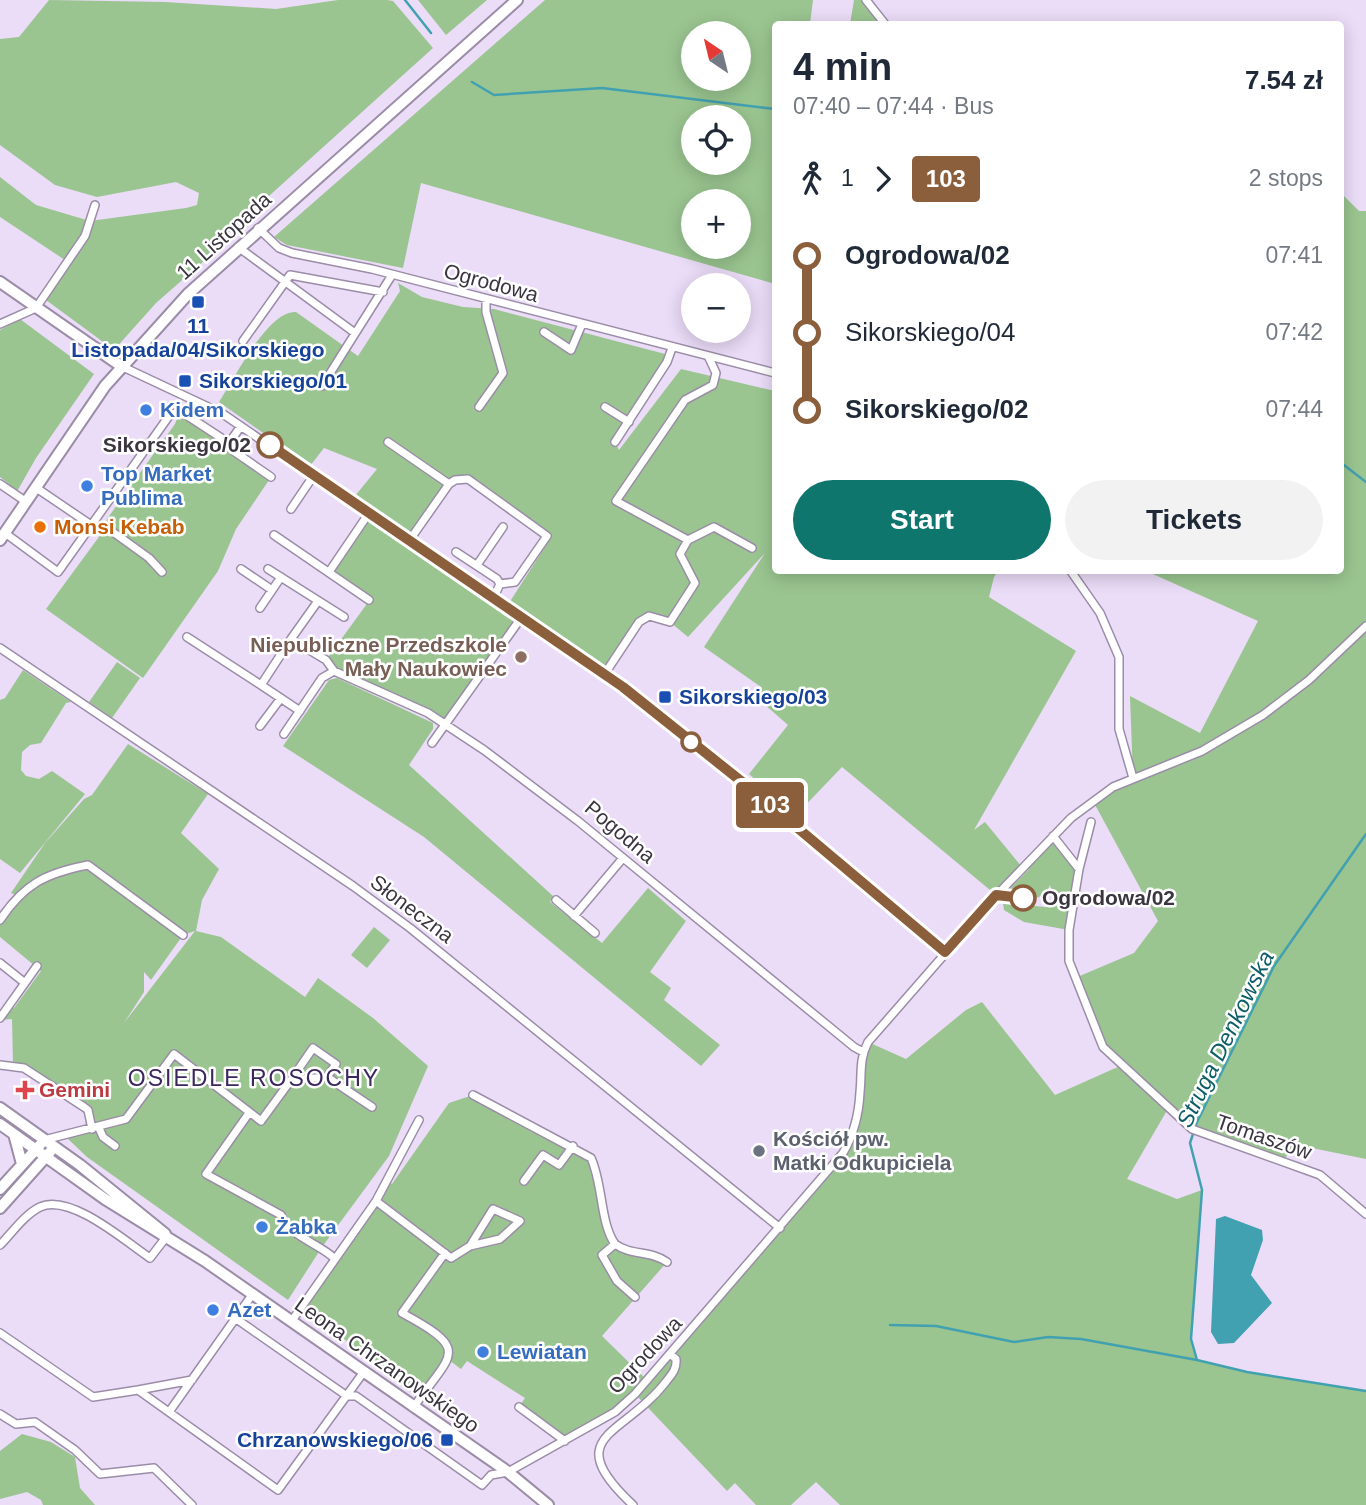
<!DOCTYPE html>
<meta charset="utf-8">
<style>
:root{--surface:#fff;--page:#f2f2f3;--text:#1f2937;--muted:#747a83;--accent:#0f766e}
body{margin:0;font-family:Helvetica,sans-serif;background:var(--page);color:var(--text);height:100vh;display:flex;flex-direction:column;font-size:26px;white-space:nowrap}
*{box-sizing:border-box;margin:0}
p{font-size:23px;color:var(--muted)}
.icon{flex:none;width:38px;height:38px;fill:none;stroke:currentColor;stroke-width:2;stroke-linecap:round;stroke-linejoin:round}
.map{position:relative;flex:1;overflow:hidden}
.panel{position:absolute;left:772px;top:21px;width:572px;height:553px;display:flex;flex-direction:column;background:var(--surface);border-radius:7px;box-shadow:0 4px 18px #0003}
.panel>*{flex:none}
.badge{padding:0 14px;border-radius:5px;font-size:24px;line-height:46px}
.needle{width:46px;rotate:325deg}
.fabs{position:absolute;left:681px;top:21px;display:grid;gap:14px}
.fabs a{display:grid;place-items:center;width:70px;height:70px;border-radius:50%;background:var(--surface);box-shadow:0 4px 18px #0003;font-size:35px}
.map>.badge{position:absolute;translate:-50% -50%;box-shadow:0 0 0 4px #fff}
.legs{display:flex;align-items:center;gap:10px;height:77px;padding:0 21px;font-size:23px}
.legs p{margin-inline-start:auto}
.summary{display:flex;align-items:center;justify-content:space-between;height:119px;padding:0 21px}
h1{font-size:38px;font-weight:700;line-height:52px}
.primary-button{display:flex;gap:14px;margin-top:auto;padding:14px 21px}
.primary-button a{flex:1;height:80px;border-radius:42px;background:var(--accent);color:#fff;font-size:28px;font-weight:700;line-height:80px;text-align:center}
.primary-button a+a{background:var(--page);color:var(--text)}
ul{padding:0 21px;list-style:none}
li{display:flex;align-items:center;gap:24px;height:77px;font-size:26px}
li i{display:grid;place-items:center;width:10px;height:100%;margin:0 9px;background:currentColor}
li i::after{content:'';width:18px;height:18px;margin:-9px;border:5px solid;border-radius:50%;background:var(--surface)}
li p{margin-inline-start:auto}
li:first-child i{background:linear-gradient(#0000 50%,currentColor 0)}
li:last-child i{background:linear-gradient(currentColor 50%,#0000 0)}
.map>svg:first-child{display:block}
.green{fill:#9ac590;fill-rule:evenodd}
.water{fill:#42a1b1}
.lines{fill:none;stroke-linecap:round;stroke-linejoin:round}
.stream{stroke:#42a1b1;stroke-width:2.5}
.street-casing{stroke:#9b8da7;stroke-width:10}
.secondary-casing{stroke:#9b8da7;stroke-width:14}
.street{stroke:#fff;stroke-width:7}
.secondary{stroke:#fff;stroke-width:10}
.line-1-casing{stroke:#fff;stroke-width:16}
.line-1{stroke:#8b5e3c;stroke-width:10}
.transit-dot{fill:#1a4fb4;stroke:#fff;stroke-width:2.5}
.shop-dot{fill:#3f7fe0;stroke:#fff;stroke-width:2.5}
.stop-1-dot{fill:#fff;stroke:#8b5e3c;stroke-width:3.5}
.food-dot{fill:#e8710a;stroke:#fff;stroke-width:2.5}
.education-dot{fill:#8d6e63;stroke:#fff;stroke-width:2.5}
.health-dot{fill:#e0444e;stroke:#fff;stroke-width:2.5}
.worship-dot{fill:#6b7280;stroke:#fff;stroke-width:2.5}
.labels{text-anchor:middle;stroke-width:5;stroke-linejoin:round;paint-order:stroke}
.street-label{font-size:21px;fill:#3b3540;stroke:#fff}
.transit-label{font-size:21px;font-weight:bold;fill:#164399;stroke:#fff;text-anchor:start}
.shop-label{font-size:21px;font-weight:bold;fill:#366cbe;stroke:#fff;text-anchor:start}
.stop-label{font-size:21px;font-weight:bold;fill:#3b3540;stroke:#fff;text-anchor:end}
.food-label{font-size:21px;font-weight:bold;fill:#c56008;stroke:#fff;text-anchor:start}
.education-label{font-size:21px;font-weight:bold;fill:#785e54;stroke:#fff;text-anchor:end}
.health-label{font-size:21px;font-weight:bold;fill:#be3a42;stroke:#fff;text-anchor:start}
.worship-label{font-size:21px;font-weight:bold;fill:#5b616d;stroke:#fff;text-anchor:start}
.water-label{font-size:23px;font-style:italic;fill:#0c5d68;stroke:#fff}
.neighbourhood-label{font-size:23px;letter-spacing:2px;fill:#3b2660;stroke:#fff}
</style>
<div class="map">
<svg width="1366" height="1505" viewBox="0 0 1366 1505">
<rect width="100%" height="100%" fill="#ebdcf8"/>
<!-- green -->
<path class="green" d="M49 0 165 2 276 9 338 0H387L393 1 433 48 227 234 229 239 156 303 114 350 46 300 71 264 0 217V177L36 205 90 221 186 208 197 205 199 193 176 182 97 197 55 185 0 145V39L19 37Z
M418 0H487L446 35Z
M545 0H813L810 24H775V284L421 183 403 268 287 245 274 237ZM693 33H738V79H693ZM693 117H738V163H693ZM738 201V247H693V201Z
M854 0H866L885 24H850Z
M1341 193 1359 211H1366V1159L1297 1145 1282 1161 1203 1135 1169 1107 1127 1179 1177 1199 1202 1190 1191 1339 1197 1360 1247 1372 1366 1391V1505H840L816 1482 791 1505H756L735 1483 727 1491 635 1394 615 1412 565 1441 519 1407 525 1398 467 1361 461 1369 449 1360 423 1394 301 1309 387 1181 392 1184 449 1103 473 1095 585 1153 602 1191 615 1244 667 1262 602 1336 647 1380 843 1153 856 1124 868 1042 906 1059 966 1010 982 1002 1055 1095 1120 1066 1103 1047 1075 978 1134 953 1158 921 1093 801 1133 778 1130 696 1200 733 1258 621 1146 571 1340 570Z
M398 283 422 297 463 307 494 309 669 355 615 442 619 450 681 369 775 391V570L998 571 994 577 989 597 1076 651 974 830 985 822 1022 867 1053 836 1079 869 1069 930 1024 922 1004 910 1002 897 1029 869 1022 868 996 895 842 767 796 815 749 774 788 725 757 698 761 687 704 647 765 553 688 637 670 622 646 617 608 669 509 603 552 536 543 544 547 536 467 479 455 480 413 535 355 496 377 469 324 448 310 466 219 402C234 379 268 310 296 312L358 356 400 291ZM1050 885 1054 899 1045 907 1014 904 1004 898C1021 897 1043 905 1050 885Z
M20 319 94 374 36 458 15 495 9 484 0 477V330Z
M180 411 271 477 236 529 218 571 143 678 46 609 104 530 107 519 175 424Z
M369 513 521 618 447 724 339 672 326 660 369 601 329 572Z
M117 662 140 678 112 718 89 702Z
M23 670 71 702 66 703 41 743 30 745 22 752 21 770 26 776 39 779 52 771 85 794 20 873 0 859V700L5 698Z
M337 678 433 723V729L409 765 553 896 550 902 602 943 648 888 686 921 650 972 671 988 664 1000 720 1045 701 1066 424 837 283 746 329 680Z
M128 744 208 794 181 833 219 869 202 900 196 931 221 937 305 997 318 978 373 1018 428 1066 389 1156 322 1247 288 1300 87 1157 66 1137 92 1129 88 1111 13 1065 12 1019 0 1020 9 1005 14 1008 41 971 0 937V920L16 895 11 893 45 843 84 799 92 795ZM195 931 124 1023 144 992V972L151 980 183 935Z
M374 927 390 940 367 968 351 955Z
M22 1434 51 1442 75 1457 80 1488 95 1505H43L41 1500 27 1492 0 1499V1451Z"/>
<!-- water -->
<path class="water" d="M1225 1216 1262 1230 1263 1240 1251 1275 1272 1303 1234 1343 1218 1344 1211 1332 1216 1219Z"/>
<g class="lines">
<!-- stream -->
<path class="stream" d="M405 0 431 33
M472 82 494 95 602 88 775 109
M1340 462 1366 482
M1366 834 1274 966 1197 1122 1190 1143 1202 1190 1191 1339 1197 1360 1247 1372 1366 1391
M890 1325 936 1326 1014 1342 1048 1337 1081 1339 1197 1360"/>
<!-- street casing -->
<g class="street-casing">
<path id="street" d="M866 0 885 24
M258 228 279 248 292 253 372 269 775 373
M238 247 355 333
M0 324 36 308 85 236 95 205
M544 332 571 350 582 324
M243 341 290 275 383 292
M121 366 223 414 623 687 756 793 945 952
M322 386 392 275
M479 407 503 373 486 312V300
M605 407 629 422
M388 442 449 484
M615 442 667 362 672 348
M229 443 232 450 271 477
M0 484 25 501
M35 487 91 525 106 527 149 558 162 572
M291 509 314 475
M5 533 58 572 169 416 180 411 229 443 241 426
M274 535 369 600
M688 540 616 501 685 400 713 385 716 373 709 358
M409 541 449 484 455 480 468 479 547 536 515 582 500 584
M456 552 497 579 500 584 493 599
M477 565 503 527
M241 569 272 590
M268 569 344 617
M1070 570 1100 613 1119 657V729L1133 778
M329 572 369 513
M260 608 281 577
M187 637 261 685 291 639 326 660 334 671 428 713 484 750 578 821 854 1047 863 1052
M291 639 318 601
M0 648 353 886 410 928 780 1228
M604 675 639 622 649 616 670 622 695 583 680 554 688 540 714 527 752 548
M261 685 300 711
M260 726 281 698
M284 734 322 678 334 671
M432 743 521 618
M1053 836 1079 869 1069 930V961L1103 1047 1192 1129 1320 1175 1366 1214
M1079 869 1091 822
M556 900 595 933
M574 916 623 858
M0 920C24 884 46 873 88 865L183 935
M0 963 25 983
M0 1018 37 966
M0 1065 24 1068 84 1107 88 1110 92 1129
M291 1080 313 1048 336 1064 327 1077
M473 1095 591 1158C603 1184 600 1223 615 1244L602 1255 617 1281 635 1297
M249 1113 206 1174 281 1215C289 1236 318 1243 334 1258
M99 1128 103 1137 115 1146
M44 1140 126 1119 174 1054 261 1121 291 1080 327 1077 372 1107
M524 1181 543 1155 559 1165 573 1146
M376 1201 451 1258 470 1246 500 1239 520 1221 493 1209 470 1246
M615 1244C631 1256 650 1250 667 1262
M0 1245C12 1233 24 1215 40 1207 70 1193 125 1241 150 1258L167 1236
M235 1318 347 1396H356L482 1485 491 1475 508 1472 615 1412 635 1394 843 1153C854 1134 859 1114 860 1092 862 1073 859 1059 868 1042L992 900 1071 818 1113 787 1202 751 1263 715 1309 680 1366 626
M291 1322 376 1201 419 1120
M0 1333 93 1397 138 1390 278 1490 363 1373
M138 1390 192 1380
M519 1407 565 1441
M413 1408C452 1352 472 1351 402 1313L445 1253
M169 1412 252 1295
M0 1414 16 1424 35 1422 75 1450 100 1474 154 1468 192 1505
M633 1505C558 1435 624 1436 665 1383 671 1375 677 1370 676 1359L670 1354"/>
</g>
<!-- secondary casing -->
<g class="secondary-casing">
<path id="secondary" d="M0 282 121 366
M0 540 105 386 188 294 517 0
M0 1108 80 1165 165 1234
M0 1124 105 1199 205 1261 508 1472 548 1505
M14 1134 22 1164
M0 1189 40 1145
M0 1208 50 1152"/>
</g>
<!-- street -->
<use href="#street" class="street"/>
<!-- secondary -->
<use href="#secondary" class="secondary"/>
</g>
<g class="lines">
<!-- line-1 casing -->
<g class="line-1-casing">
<path id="line-1" d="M270 445 623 687 756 793 945 952 996 895 1023 898"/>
</g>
<!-- line-1 -->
<use href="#line-1" class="line-1"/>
</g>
<!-- markers -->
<g class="transit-dot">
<rect x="191" y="295" width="14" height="14" rx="3.5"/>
<rect x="178" y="374" width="14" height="14" rx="3.5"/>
<rect x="658" y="690" width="14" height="14" rx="3.5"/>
<rect x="440" y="1433" width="14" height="14" rx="3.5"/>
</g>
<g class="shop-dot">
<circle cx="146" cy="410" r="7"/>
<circle cx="87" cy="486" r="7"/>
<circle cx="262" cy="1227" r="7"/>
<circle cx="213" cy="1310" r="7"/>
<circle cx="483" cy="1352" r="7"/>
</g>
<g class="stop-1-dot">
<circle cx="270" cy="445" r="12"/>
<circle cx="691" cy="742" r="9"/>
<circle cx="1023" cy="898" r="12"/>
</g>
<circle class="food-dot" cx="40" cy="527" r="7"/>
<circle class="education-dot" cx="521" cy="657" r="7"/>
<path class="health-dot" d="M21.5 1079.5h7v7h7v7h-7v7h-7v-7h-7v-7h7z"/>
<circle class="worship-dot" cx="759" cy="1151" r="7"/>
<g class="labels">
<!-- street labels -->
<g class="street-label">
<text transform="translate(224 236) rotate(-42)" y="7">11 Listopada</text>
<text transform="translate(491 283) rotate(15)" y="7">Ogrodowa</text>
<text transform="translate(620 832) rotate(40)" y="7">Pogodna</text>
<text transform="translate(412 909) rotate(37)" y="7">Słoneczna</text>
<text transform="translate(1264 1137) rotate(19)" y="7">Tomaszów</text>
<text transform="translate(645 1355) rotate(-47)" y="7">Ogrodowa</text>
<text transform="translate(387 1365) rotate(35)" y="7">Leona Chrzanowskiego</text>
</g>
<!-- transit labels -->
<g class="transit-label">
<text x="198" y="333" text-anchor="middle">11<tspan x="198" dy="24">Listopada/04/Sikorskiego</tspan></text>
<text x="199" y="388">Sikorskiego/01</text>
<text x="679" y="704">Sikorskiego/03</text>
<text x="433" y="1447" text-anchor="end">Chrzanowskiego/06</text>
</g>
<!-- shop labels -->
<g class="shop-label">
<text x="160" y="417">Kidem</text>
<text x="101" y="481">Top Market<tspan x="101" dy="24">Publima</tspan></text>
<text x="276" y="1234">Żabka</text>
<text x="227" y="1317">Azet</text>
<text x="497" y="1359">Lewiatan</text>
</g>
<!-- stop labels -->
<g class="stop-label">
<text x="251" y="452">Sikorskiego/02</text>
<text x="1042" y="905" text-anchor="start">Ogrodowa/02</text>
</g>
<!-- food labels -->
<g class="food-label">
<text x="54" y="534">Monsi Kebab</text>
</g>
<!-- education labels -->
<g class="education-label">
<text x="507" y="652">Niepubliczne Przedszkole<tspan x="507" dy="24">Mały Naukowiec</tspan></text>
</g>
<!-- health labels -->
<g class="health-label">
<text x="39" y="1097">Gemini</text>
</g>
<!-- worship labels -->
<g class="worship-label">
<text x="773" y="1146">Kościół pw.<tspan x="773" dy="24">Matki Odkupiciela</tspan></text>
</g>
<!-- water labels -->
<g class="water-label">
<text transform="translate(1225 1039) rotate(-64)" y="8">Struga Denkowska</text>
</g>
<!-- neighbourhood labels -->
<g class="neighbourhood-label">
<text x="254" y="1086">OSIEDLE ROSOCHY</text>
</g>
</g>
</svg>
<div class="fabs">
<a><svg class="needle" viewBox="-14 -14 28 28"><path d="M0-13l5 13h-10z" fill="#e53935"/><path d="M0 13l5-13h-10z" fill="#747a83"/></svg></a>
<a><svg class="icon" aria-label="locate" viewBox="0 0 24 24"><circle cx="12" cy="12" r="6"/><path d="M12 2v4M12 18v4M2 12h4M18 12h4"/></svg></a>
<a>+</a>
<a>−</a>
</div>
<b class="badge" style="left:770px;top:805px;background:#8b5e3c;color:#fff">103</b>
<section class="panel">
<div class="summary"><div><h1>4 min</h1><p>07:40 – 07:44 · Bus</p></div><b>7.54 zł</b></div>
<div class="legs"><svg class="icon" aria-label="walk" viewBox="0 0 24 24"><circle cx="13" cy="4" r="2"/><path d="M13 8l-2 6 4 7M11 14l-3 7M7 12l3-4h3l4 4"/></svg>1<svg class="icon" aria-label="forward" viewBox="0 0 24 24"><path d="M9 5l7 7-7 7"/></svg><b class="badge" style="background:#8b5e3c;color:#fff">103</b><p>2 stops</p></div>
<ul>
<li><i style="color:#8b5e3c"></i><b>Ogrodowa/02</b><p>07:41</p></li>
<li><i style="color:#8b5e3c"></i><span>Sikorskiego/04</span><p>07:42</p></li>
<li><i style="color:#8b5e3c"></i><b>Sikorskiego/02</b><p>07:44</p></li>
</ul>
<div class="primary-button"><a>Start</a><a>Tickets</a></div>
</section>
</div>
